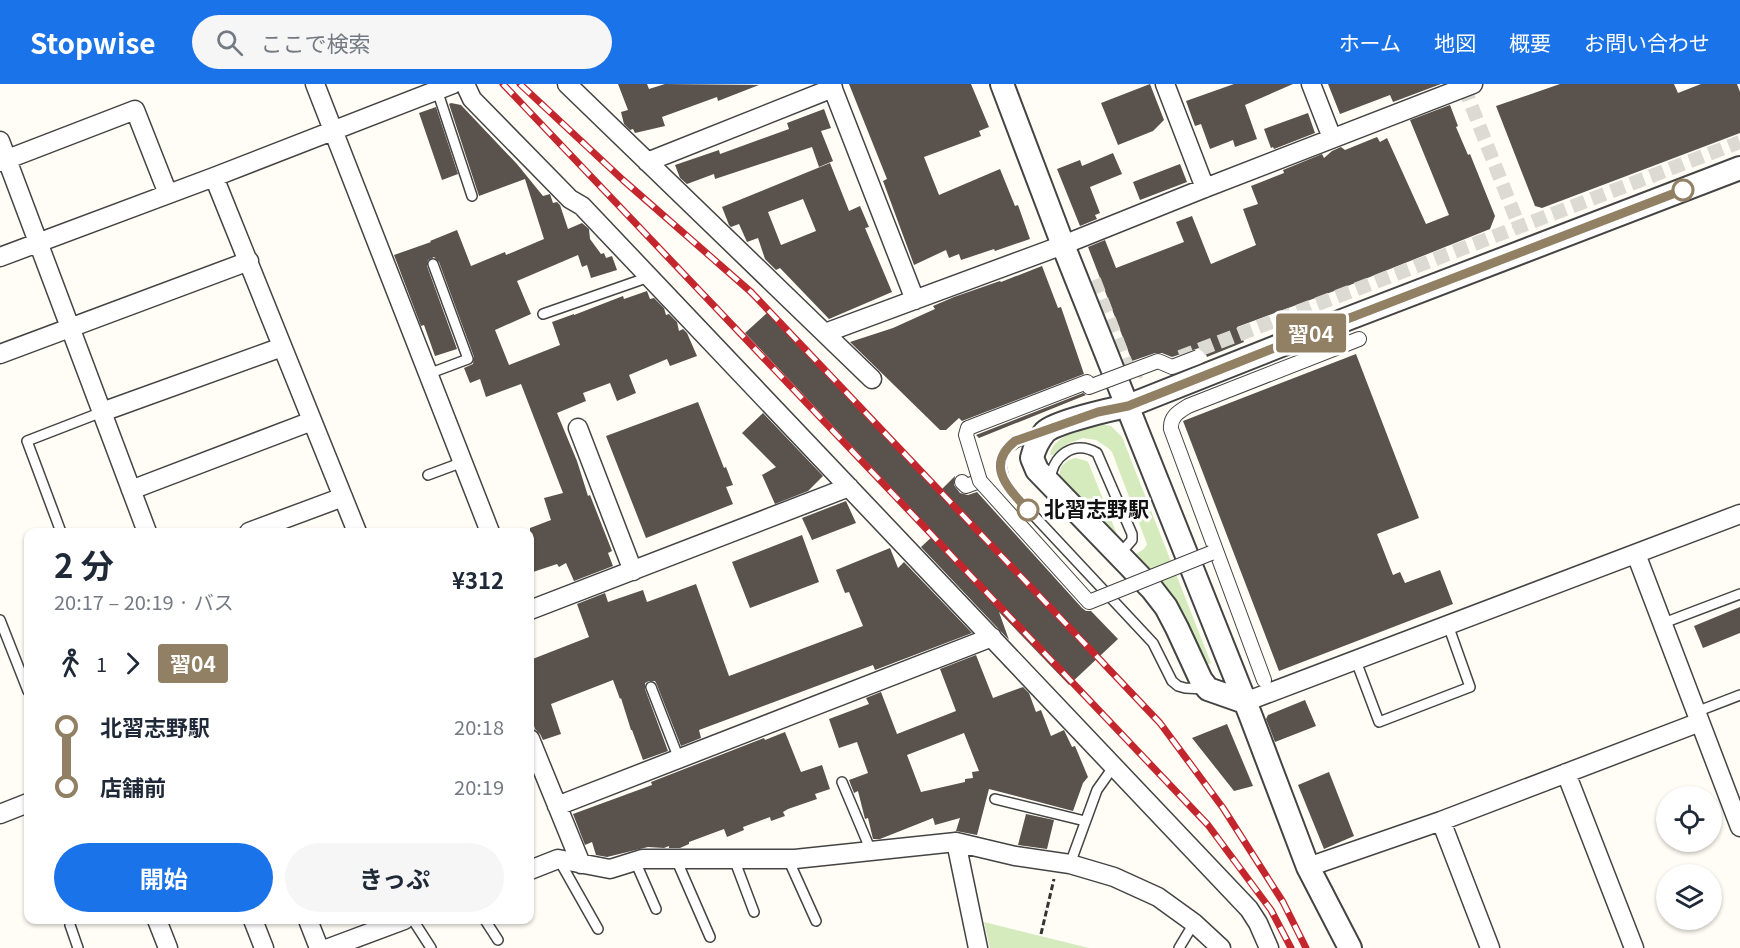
<!DOCTYPE html>
<html lang="ja">
<meta charset="utf-8">
<style>
:root{--surface:#fff;--page:#f6f6f7;--text:#1f2937;--muted:#747a83;--accent:#1a73e8}
body{margin:0;font-family:Georgia,"Noto Sans JP",serif;background:var(--page);color:var(--text);height:100vh;display:flex;flex-direction:column;font-size:22px;white-space:nowrap}
*{box-sizing:border-box;margin:0}
p{font-size:20px;color:var(--muted)}
.icon{flex:none;width:33px;height:33px;fill:none;stroke:currentColor;stroke-width:2;stroke-linecap:round;stroke-linejoin:round}
.map{position:relative;flex:1;overflow:hidden}
.side{position:absolute;left:24px;top:444px;width:510px;height:396px;display:flex;flex-direction:column;background:var(--surface);border-radius:12px;box-shadow:0 2px 4px #0004}
.side>*{flex:none}
.badge{padding:0 12px;border-radius:4px;font-size:21px;line-height:39px}
.buttons{position:absolute;left:1656px;top:702px;display:grid;gap:12px}
.buttons a{display:grid;place-items:center;width:66px;height:66px;border-radius:50%;background:var(--surface);box-shadow:0 2px 4px #0004;font-size:30px}
.map>.badge{position:absolute;translate:-50% -50%;box-shadow:0 0 0 3px #fff}
.legs{display:flex;align-items:center;gap:9px;height:66px;padding:0 30px;font-size:20px}
.legs p{margin-inline-start:auto}
.head{display:flex;align-items:center;justify-content:space-between;height:102px;padding:0 30px}
h1{font-size:33px;font-weight:700;line-height:45px}
.button{display:flex;gap:12px;margin-top:auto;padding:12px 30px}
.button a{flex:1;height:69px;border-radius:36px;background:var(--accent);color:#fff;font-size:24px;font-weight:700;line-height:69px;text-align:center}
.button a+a{background:var(--page);color:var(--text)}
ul{padding:0 30px;list-style:none}
li{display:flex;align-items:center;gap:21px;height:60px;font-size:22px}
li i{display:grid;place-items:center;width:9px;height:100%;margin:0 8px;background:currentColor}
li i::after{content:'';width:15px;height:15px;margin:-8px;border:4px solid;border-radius:50%;background:var(--surface)}
li p{margin-inline-start:auto}
li:first-child i{background:linear-gradient(#0000 50%,currentColor 0)}
li:last-child i{background:linear-gradient(currentColor 50%,#0000 0)}
header{display:flex;align-items:center;gap:36px;box-sizing:border-box;height:84px;padding:0 30px;background:var(--accent);color:#fff}
header strong{font-size:28px}
nav{display:flex;gap:33px;margin-inline-start:auto;font-size:21px}
.search{width:420px;height:54px;background:var(--page);display:flex;align-items:center;gap:15px;box-sizing:border-box;padding:0 21px;border-radius:33px;color:var(--muted);font-size:22px}
.map>svg:first-child{display:block}
.green{fill:#d5ebbd}
.building{fill:#5a524d;fill-rule:evenodd}
.lines{fill:none;stroke-linecap:round;stroke-linejoin:round}
.pedestrian-tunnel{stroke:#dbdad3;stroke-width:14;stroke-dasharray:14 7;stroke-linecap:butt}
.service-casing{stroke:#444;stroke-width:12}
.pedestrian-casing{stroke:#444;stroke-width:16}
.minor-casing{stroke:#444;stroke-width:21}
.tertiary-casing{stroke:#444;stroke-width:26}
.path{stroke:#333;stroke-width:3;stroke-dasharray:6 3;stroke-linecap:butt}
.service{stroke:#fff;stroke-width:9}
.pedestrian{stroke:#fff;stroke-width:14}
.minor{stroke:#fff;stroke-width:18}
.tertiary{stroke:#fff;stroke-width:22}
.rail-casing{stroke:#c4262e;stroke-width:7}
.rail{stroke:#fff;stroke-width:4.5;stroke-dasharray:14;stroke-linecap:butt}
.pedestrian-bridge-casing{stroke:#444;stroke-width:16;stroke-linecap:butt}
.pedestrian-bridge{stroke:#fff;stroke-width:14}
.line-1-casing{stroke:#fff;stroke-width:14}
.line-1{stroke:#918063;stroke-width:9}
.stop-1-dot{fill:#fff;stroke:#918063;stroke-width:3}
.labels{text-anchor:middle;stroke-width:6;stroke-linejoin:round;paint-order:stroke}
.stop-label{font-size:21px;font-weight:bold;fill:#111;stroke:#fff;text-anchor:start}
</style>
<header>
<strong>Stopwise</strong>
<div class="search"><svg class="icon" aria-label="search" viewBox="0 0 24 24"><circle cx="10" cy="10" r="6"/><path d="M15 15l6 6"/></svg>ここで検索</div>
<nav><a>ホーム</a><a>地図</a><a>概要</a><a>お問い合わせ</a></nav>
</header>
<div class="map">
<svg width="1740" height="864" viewBox="0 0 1740 864">
<rect width="100%" height="100%" fill="#fffdf5"/>
<!-- green -->
<path class="green" d="M1100 340 1111 342 1122 353 1211 579 1204 582 1134 474 1136 470 1144 465 1147 460 1112 368 1108 364 1096 356 1083 354 1067 360 1053 371H1050C1053 350 1084 346 1100 340Z
M1075 374 1087 377 1089 380 1116 448 1113 453 1061 398C1057 385 1063 377 1075 374Z
M984 838 1089 864H990Z"/>
<!-- building -->
<path class="building" d="M618 0H647L649 5 665 0 759 1 718 17 717 13 662 33 665 42 635 49 633 45 630 46 624 40 621 28 628 26Z
M849 0H971L989 43 979 47 981 52 924 73 939 111 1000 85 1015 122 1018 121 1030 155 995 167 994 165 961 176 959 170 949 174 946 166 914 181 883 97 887 95Z
M1150 0 1164 36 1153 47 1118 61 1101 19Z
M1234 0H1293L1245 21 1257 55 1235 63 1233 56 1210 65 1201 40 1195 42 1186 17Z
M1328 0H1441L1393 18 1390 11 1340 30Z
M1560 0H1674L1678 9 1701 0H1737L1740 8V49L1542 124 1535 122 1496 22Z
M451 19 461 21 517 80 543 112 550 110 553 119 557 118 560 121 568 145 582 139 589 145 590 155 601 170 604 169 606 174 612 172 617 186 591 194 587 181 582 183 578 171 517 197 531 230 495 246 509 281 560 261 552 238 574 230V231L623 212 624 215 647 207 650 215 654 214 664 224 666 231 669 230 677 238 679 247 683 245 687 249 697 272 670 282 667 275 629 291 636 309 617 317 610 299 583 309 586 317 557 329 577 377 588 412 590 411 612 467 608 469 613 482 574 497 566 479 559 483 557 480 530 489V444L551 436 544 414 563 409 521 300 486 313 480 295 470 299 464 284 473 280 474 273 439 178 434 173 428 176 427 182 457 265 435 272 424 241 421 242 394 171 431 158 430 157 457 146 471 182 505 168 506 171 544 155 525 95 479 112 449 20Z
M1450 21 1458 42 1456 43 1468 71 1470 70 1495 132 1490 145 1345 203 1237 243 1244 258 1207 273 1204 266 1199 264 1172 273 1162 269H1155L1132 277 1088 163 1105 156 1116 184 1184 158 1176 138 1192 132 1211 180 1256 161 1243 125 1258 120 1251 102 1284 89 1283 86 1322 70 1324 74 1332 67 1341 63 1345 66 1377 53 1380 58 1387 54 1426 140 1449 131 1410 36Z
M436 23 458 90 442 96 419 29Z
M824 25 831 44 821 47 833 77 819 83 812 63 715 95 714 90 687 100 680 94 675 81 719 66 720 70 789 45 787 39Z
M1308 29 1315 49 1274 65 1273 63 1271 64 1264 45Z
M1113 69 1122 90 1090 103 1100 129 1095 131 1097 135 1080 142 1057 85 1080 76 1082 82Z
M830 79 849 127 860 122 869 143 865 144 892 208 829 235 780 184 776 186 765 175 758 154 747 158 739 140 731 143 729 141 722 123ZM803 115 816 147 781 161 768 128Z
M1180 80 1187 98 1140 116 1133 98Z
M1042 182 1058 224 1061 223 1084 290 962 337 959 334 946 346H940L850 258 893 244 935 225 933 222 954 213 1000 197 1001 198Z
M767 229 938 409 955 392 954 401 960 409 968 411 977 408 1082 524 1086 527H1091L1118 555 1069 601 999 528 1009 556 921 463 935 450 745 249Z
M1356 270 1419 434 1377 450 1393 491 1400 488 1405 499 1440 486 1453 520 1279 587 1183 337Z
M1083 309 1086 311 979 354 976 351Z
M698 318 724 384 726 383 733 401 726 403 733 420 646 454 606 352Z
M763 329 823 392 808 407 775 420 762 391 776 383 742 349Z
M846 417 856 439 812 456 802 434Z
M802 451 819 498 750 524 732 478Z
M890 464 898 484 904 478 972 549 875 586 873 581 699 646 701 654 681 662 657 601 655 597H649L645 599V605L668 667 643 676 632 646H631L621 614 620 615 613 596 551 620 561 650 543 656 540 650 535 645 530 630V576L589 553 577 520 605 509 608 518 643 506 647 518 696 500 729 592 863 542 849 508 845 509 836 486Z
M1740 523V549L1703 564 1694 542Z
M976 571 993 614 1023 603 1029 609 1036 628 1041 626 1051 652 1064 646 1072 663 1075 662 1088 693 1083 699 1073 727 989 705 977 751 956 747 960 734 935 741 933 734 880 755H873L868 734 865 735 858 707 854 709 849 696 868 689 857 658 839 664 829 635 869 620 866 614 881 608 897 650 956 627 940 585ZM964 649 979 687 972 688 973 694 965 695V698L921 708 907 671Z
M1305 616 1316 642 1275 658 1266 635 1268 631Z
M1227 640 1253 702 1234 707 1192 654Z
M785 648 801 688 822 681 830 705 815 710 817 715 788 725 783 728 785 732 771 737 770 733 743 743 744 746 727 753 724 745 689 758V760L680 764H669V762L664 764 648 763 607 773 596 771 592 758 585 761 573 730 652 701 651 698 764 654 765 656Z
M1329 688 1354 752 1324 765 1298 701Z
M1026 730 1054 736 1047 765 1018 761Z"/>
<g class="lines">
<!-- pedestrian-tunnel -->
<path class="pedestrian-tunnel" d="M1464 3 1519 142
M1094 196 1126 280C1131 286 1134 288 1142 287
M1180 273 1740 58"/>
<!-- service casing -->
<g class="service-casing">
<path id="service" d="M437 6 472 112
M543 230 649 193
M428 290 468 275 433 180
M1040 349C1008 360 989 368 1009 405L1153 559 1172 597 1178 602 1185 604 1205 605
M428 391 463 378
M1050 397C1052 372 1074 355 1097 369L1132 450V456L1119 471
M61 448 27 357 102 328
M0 536 28 607
M1661 540 1740 510
M1356 577 1379 638 1470 603 1448 541
M651 603 679 675
M1696 628 1740 611
M842 698 871 767
M995 715 1085 737
M676 775 710 853
M734 775 754 828
M788 775 816 837
M559 776 598 845
M635 777 656 825
M1070 780 1097 706 1114 682
M413 836 431 864
M485 836 498 856
M70 841 78 864
M1179 864 1194 839"/>
</g>
<!-- pedestrian casing -->
<g class="pedestrian-casing">
<path id="pedestrian" d="M962 398 966 402 980 397
M1264 596 1171 345C1170 333 1178 328 1188 322L1359 255"/>
</g>
<!-- minor casing -->
<g class="minor-casing">
<path id="minor" d="M315 0 490 448
M465 0 472 15 570 115 582 122 1249 825 1258 839 1269 864
M567 0 872 295
M831 0 915 216
M1165 0 1205 104
M1311 0 1332 54
M0 57 147 448
M0 78 135 26 168 110
M647 78 833 4
M214 93 357 448
M0 173 214 93 453 0
M825 249 1063 161 1205 104 1473 0
M0 270 249 177
M102 328 282 263
M578 344 633 487
M131 406 312 337
M249 448 343 413
M1636 470 1740 743
M530 526 849 403
M1245 618 1740 430
M530 655 581 780
M1566 689 1634 864
M557 722 992 553
M0 730 28 719
M1441 737 1490 864
M956 758 978 864
M1308 783 1441 737 1700 638
M530 786 558 775 610 785 642 775H795L956 758 1015 772 1070 780 1114 793 1158 813 1194 839 1221 864
M157 836 168 864
M253 836 264 864
M308 836 319 864
M329 864 404 836"/>
</g>
<!-- tertiary casing -->
<g class="tertiary-casing">
<path id="tertiary" d="M1002 0 1063 161 1250 630 1308 783 1350 864
M1245 618 1208 605 1201 596 1177 544 1166 523 1152 505 1037 386 1032 374C1034 365 1039 355 1045 348 1055 338 1112 325 1128 322L1347 235 1740 84"/>
</g>
<!-- path -->
<path class="path" d="M1041 850 1054 795"/>
<!-- service -->
<use href="#service" class="service"/>
<!-- pedestrian -->
<use href="#pedestrian" class="pedestrian"/>
<!-- minor -->
<use href="#minor" class="minor"/>
<!-- tertiary -->
<use href="#tertiary" class="tertiary"/>
<!-- rail casing -->
<g class="rail-casing">
<path id="rail" d="M503 0 1208 741 1271 826 1291 864
M520 0 623 96 751 208 1160 639 1223 724 1283 818 1306 864"/>
</g>
<!-- rail -->
<use href="#rail" class="rail"/>
<!-- pedestrian-bridge casing -->
<g class="pedestrian-bridge-casing">
<path id="pedestrian-bridge" d="M1198 273 1172 283 1158 277 1089 303 1087 298 968 344 966 351 980 397 1089 518 1211 469"/>
</g>
<!-- pedestrian-bridge -->
<use href="#pedestrian-bridge" class="pedestrian-bridge"/>
</g>
<g class="lines">
<!-- line-1 casing -->
<g class="line-1-casing">
<path id="line-1" d="M1028 426C1009 405 984 382 1015 357L1098 328 1128 322 1347 235 1683 106"/>
</g>
<!-- line-1 -->
<use href="#line-1" class="line-1"/>
</g>
<!-- markers -->
<g class="stop-1-dot">
<circle cx="1683" cy="106" r="10"/>
<circle cx="1028" cy="426" r="10"/>
</g>
<g class="labels">
<!-- stop labels -->
<g class="stop-label">
<text x="1044" y="433">北習志野駅</text>
</g>
</g>
</svg>
<div class="buttons">
<a><svg class="icon" aria-label="locate" viewBox="0 0 24 24"><circle cx="12" cy="12" r="6"/><path d="M12 2v4M12 18v4M2 12h4M18 12h4"/></svg></a>
<a><svg class="icon" aria-label="layers" viewBox="0 0 24 24"><path d="M12 4l9 5-9 5-9-5zM3 14l9 5 9-5"/></svg></a>
</div>
<b class="badge" style="left:1311px;top:249px;background:#918063;color:#fff">習04</b>
<section class="side">
<div class="head"><div><h1>2 分</h1><p>20:17 – 20:19 · バス</p></div><b>¥312</b></div>
<div class="legs"><svg class="icon" aria-label="walk" viewBox="0 0 24 24"><circle cx="13" cy="4" r="2"/><path d="M13 8l-2 6 4 7M11 14l-3 7M7 12l3-4h3l4 4"/></svg>1<svg class="icon" aria-label="forward" viewBox="0 0 24 24"><path d="M9 5l7 7-7 7"/></svg><b class="badge" style="background:#918063;color:#fff">習04</b></div>
<ul>
<li><i style="color:#918063"></i><b>北習志野駅</b><p>20:18</p></li>
<li><i style="color:#918063"></i><b>店舗前</b><p>20:19</p></li>
</ul>
<div class="button"><a>開始</a><a>きっぷ</a></div>
</section>
</div>
